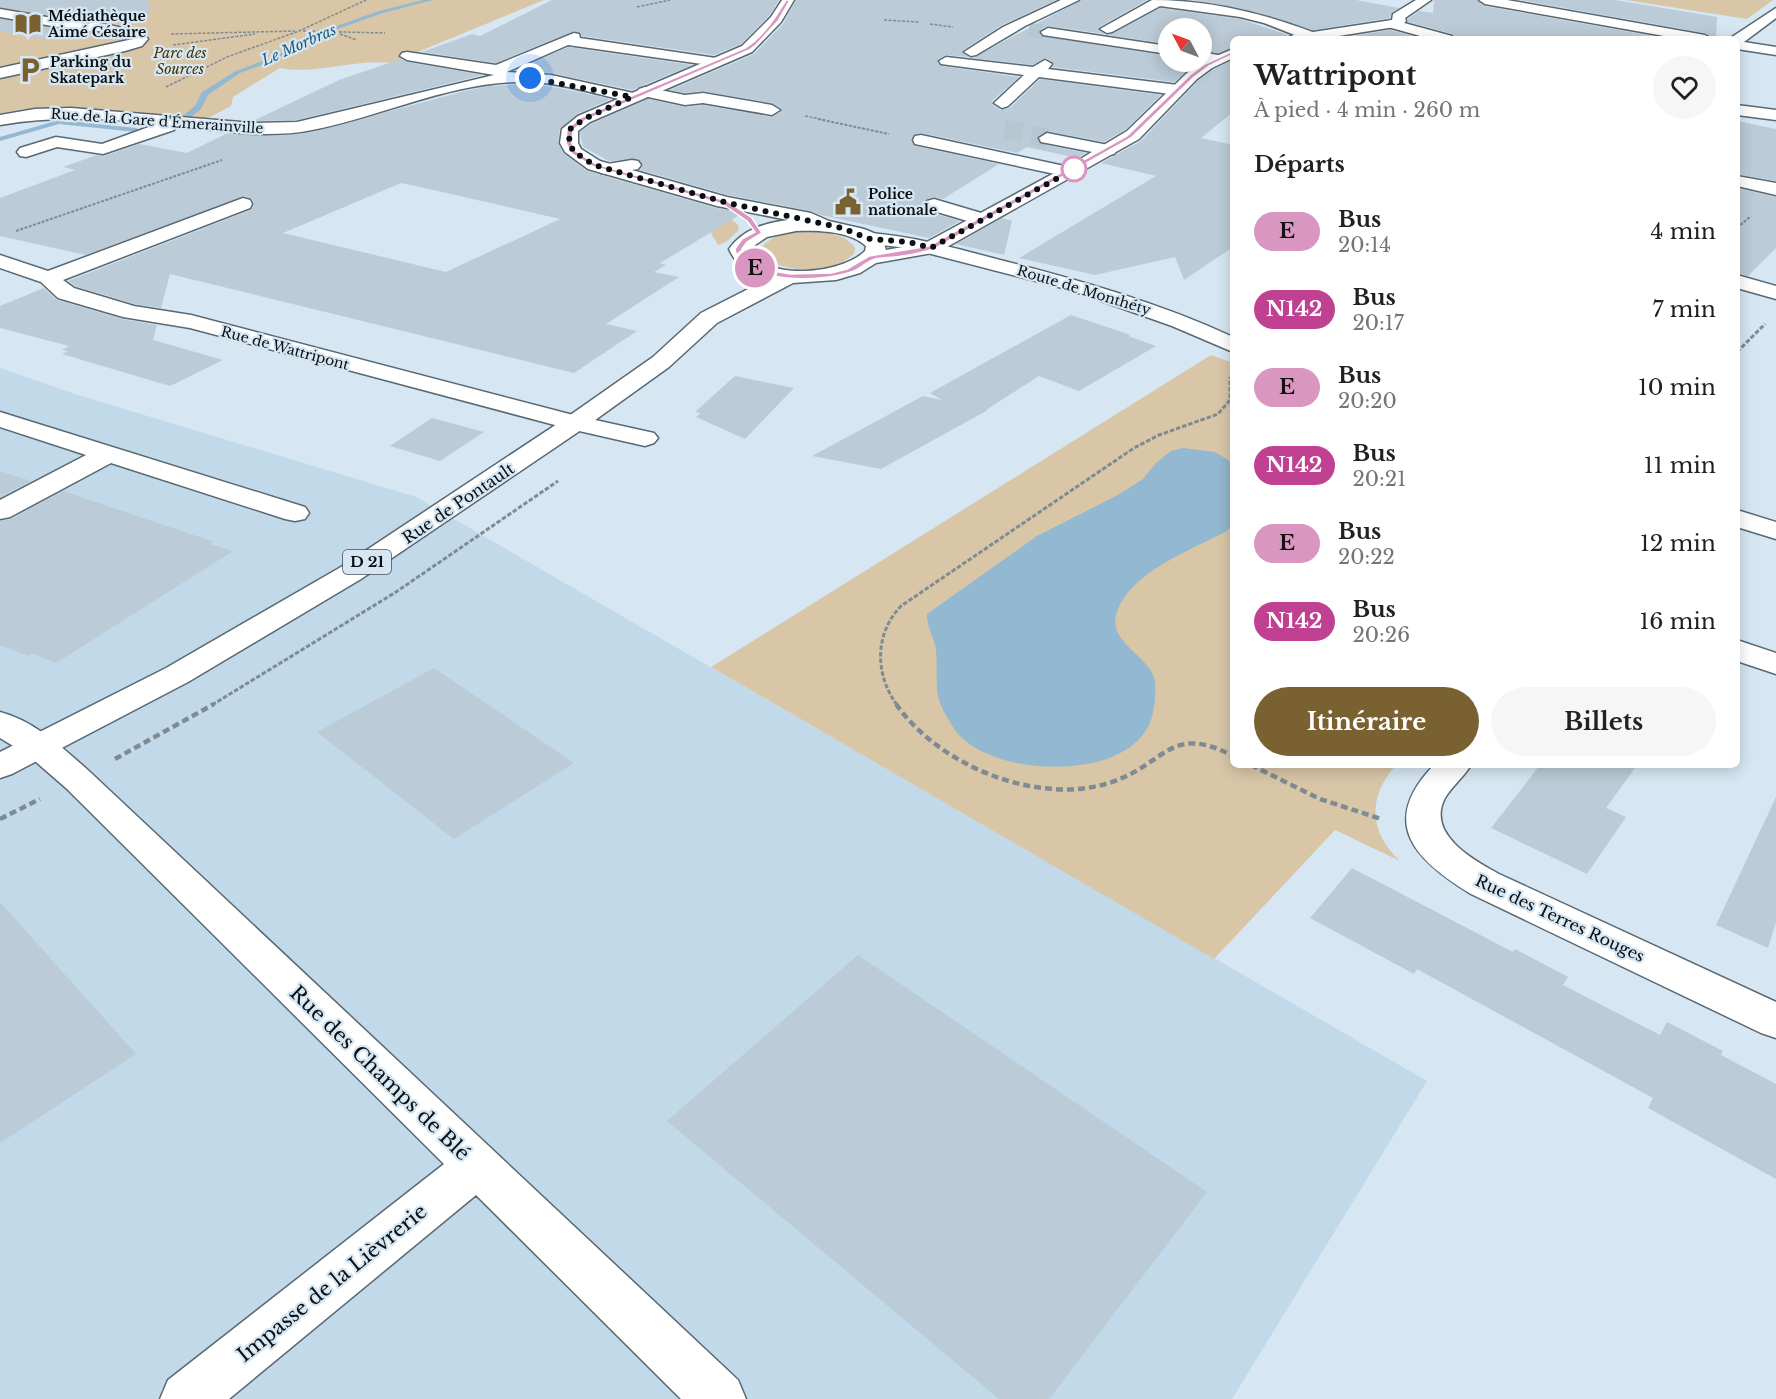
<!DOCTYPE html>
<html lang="fr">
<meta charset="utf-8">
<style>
:root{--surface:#fff;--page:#f6f6f6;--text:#202124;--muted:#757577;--accent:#7a6132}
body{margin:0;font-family:"Libre Baskerville",serif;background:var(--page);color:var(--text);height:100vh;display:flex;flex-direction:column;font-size:22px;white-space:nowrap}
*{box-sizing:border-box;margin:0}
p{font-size:20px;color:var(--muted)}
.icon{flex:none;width:33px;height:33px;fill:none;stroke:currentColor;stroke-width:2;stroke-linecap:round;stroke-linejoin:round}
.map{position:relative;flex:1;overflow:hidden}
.sheet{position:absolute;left:1230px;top:36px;width:510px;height:732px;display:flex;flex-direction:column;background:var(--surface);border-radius:9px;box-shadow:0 3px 15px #0003}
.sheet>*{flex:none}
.badge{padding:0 12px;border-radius:20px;font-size:21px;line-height:39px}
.needle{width:39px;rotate:311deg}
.buttons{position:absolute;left:1158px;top:18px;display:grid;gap:12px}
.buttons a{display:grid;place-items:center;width:54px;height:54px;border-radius:50%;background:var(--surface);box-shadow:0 3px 15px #0003;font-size:30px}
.you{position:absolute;width:30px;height:30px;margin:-15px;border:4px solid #fff;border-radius:50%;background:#1a73e8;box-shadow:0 0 0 9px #1a73e833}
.map>.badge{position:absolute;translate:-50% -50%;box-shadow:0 0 0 3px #fff}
h2{padding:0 24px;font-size:22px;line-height:54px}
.round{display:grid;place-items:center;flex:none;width:63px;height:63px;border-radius:32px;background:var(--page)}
.head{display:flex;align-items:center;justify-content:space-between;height:102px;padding:0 24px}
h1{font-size:28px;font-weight:700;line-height:45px}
.action{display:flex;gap:12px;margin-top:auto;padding:12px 24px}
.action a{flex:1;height:69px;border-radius:36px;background:var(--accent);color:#fff;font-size:24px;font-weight:700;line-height:69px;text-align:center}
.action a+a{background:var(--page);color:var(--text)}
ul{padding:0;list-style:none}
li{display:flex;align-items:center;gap:18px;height:78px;padding:0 24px}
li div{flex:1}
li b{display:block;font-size:22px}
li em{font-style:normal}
li .badge{min-width:66px;font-weight:700;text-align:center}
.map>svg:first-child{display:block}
.built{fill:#c1d9e8}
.green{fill:#d8c6a7}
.water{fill:#93b8d1}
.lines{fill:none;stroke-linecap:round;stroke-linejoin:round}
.stream{fill:#93b8d1;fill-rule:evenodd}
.building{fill:#bbcbd7;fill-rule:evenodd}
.minor-tunnel-far1{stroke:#b7c7d1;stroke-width:14;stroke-dasharray:14 8;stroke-linecap:butt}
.minor-tunnel{stroke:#b7c7d1;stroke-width:19;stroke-dasharray:19 9;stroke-linecap:butt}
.minor-casing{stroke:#596872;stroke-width:3}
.major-casing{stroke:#596872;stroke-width:3}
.path-far3{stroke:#7f8b93;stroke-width:1.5;stroke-dasharray:3 1.5;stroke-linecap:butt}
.path-far2{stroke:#7f8b93;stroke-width:2;stroke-dasharray:3 1.5;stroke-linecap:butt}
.path-far1{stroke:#7f8b93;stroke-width:3;stroke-dasharray:4.5 2;stroke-linecap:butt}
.path{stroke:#7f8b93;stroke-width:4.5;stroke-dasharray:7 4;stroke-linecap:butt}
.minor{fill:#fff;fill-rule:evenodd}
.major{fill:#fff;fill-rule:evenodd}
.line{fill:#d896c1;stroke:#fff;stroke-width:1.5}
.walk{stroke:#090f12;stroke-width:6;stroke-dasharray:0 10.8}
.stop-dot{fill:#fff;stroke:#d896c1;stroke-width:3}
.labels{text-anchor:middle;stroke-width:4.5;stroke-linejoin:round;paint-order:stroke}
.far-poi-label{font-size:14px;font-weight:bold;fill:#090f12;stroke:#d6e7f3;text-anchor:start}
.far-park-label{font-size:14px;font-style:italic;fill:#463101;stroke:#d6e7f3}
.far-street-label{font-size:14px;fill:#090f12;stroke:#d6e7f3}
.far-water-label{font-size:15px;font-style:italic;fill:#1d5b7d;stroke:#d6e7f3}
.shield{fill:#d6e7f3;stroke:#465056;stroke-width:1.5}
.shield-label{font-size:15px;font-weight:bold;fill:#090f12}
.street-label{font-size:16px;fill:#090f12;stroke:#d6e7f3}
.near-street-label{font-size:20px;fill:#090f12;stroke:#d6e7f3}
</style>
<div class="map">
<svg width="1776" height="1399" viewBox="0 0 1776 1399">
<rect width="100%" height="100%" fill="#d6e7f3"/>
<!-- built -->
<path class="built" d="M0 368 78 395 416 497 1427 1081 1232 1399H0Z"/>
<!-- green -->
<path class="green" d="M0 0H544L391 63C353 59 317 75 280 68L233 97 231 106 195 125 37 113 25 109 0 114Z
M1626 0H1773L1747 19Z
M727 215 738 225 739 230 726 242 718 245 705 223Z
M800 232C818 232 844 231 855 248L854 254C832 274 784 274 761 256L760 250C768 236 785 234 800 232Z
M1211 355 1233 363V765H1396C1368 796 1368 832 1400 861L1335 830 1214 959 711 667Z"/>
<!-- water -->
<path class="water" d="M1183 448 1215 452 1233 463V524L1228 530C1193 550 1132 570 1117 612 1106 642 1149 655 1155 680 1156 688 1155 704 1153 712 1140 786 984 779 953 727 946 716 938 703 937 690 936 674 938 660 935 645 932 634 927 626 927 614L1037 536 1118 495 1143 479 1156 463 1171 451Z"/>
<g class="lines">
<!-- stream -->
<path class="stream" d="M423 0H433L383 13 329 32 280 58 240 73 208 95 201 109 186 121 179 119 195 106 202 92 236 71 276 56 325 30 379 11Z
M59 120 136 128 140 130 136 132 59 124 0 141V137Z"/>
</g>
<!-- building -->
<path class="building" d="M0 0H148L150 12 110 23 94 20 87 22 0 7Z
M552 0H779L769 16 741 44 714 55 582 36 579 32 574 31 496 63 422 52 472 34 480 36Z
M796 0H1056L1002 25 963 50 962 53 969 57 946 55 938 59 937 62 941 66 1019 77 992 101 993 105 1001 110 1010 108 1040 79 1161 95 1126 129 1104 142 1047 131 1037 137 1041 144 1086 153 1077 158 1027 147 1017 153 921 133 915 134 911 139 915 146 999 164 943 199 933 197 925 200 923 206 926 211 960 221 929 238 821 215 811 211 728 195 640 170 643 165 638 159 609 161 583 147 580 132 591 124 648 99 685 107 703 105 772 117 781 112V108L772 103 703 91 685 93 670 90 754 54 783 24Z
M1081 0H1147L1099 27 1098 30 1105 34 1048 26 1039 31 1041 36 1168 56V62H1199L1174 82 1052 67 1054 64 1046 58 1033 65 973 58Z
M1193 0H1356L1399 8 1392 12 1390 18 1313 30 1256 12Z
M1434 0H1477L1485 6 1668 39H1456L1453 34 1408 22V19L1419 11 1433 13Z
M1520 0H1615L1717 17 1716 39 1705 33Z
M1160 8 1240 19 1288 35 1284 39H1233V47L1218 53 1202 50V28H1168V44L1109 35Z
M0 19 76 32 51 40 0 31Z
M1390 30 1423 39H1334Z
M568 47 692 65 632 90 551 73 516 70Z
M401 59 407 62 483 75 297 120 253 121 339 80Z
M1233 60V112L1201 138 1233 145V247L1184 280 1175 257 1095 275 1019 258 1156 176 1101 163 1141 141 1198 81 1213 70Z
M531 84 559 88 611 99 577 114 560 129 558 143 563 153 587 171 716 208 743 213 660 263 666 265 654 272 679 277 606 324 637 331 574 373 170 274 161 308 135 304 75 286 68 281 251 210 254 205 252 199 244 196 86 255 0 236V198L75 170 63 167 97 155 104 156 139 144 187 153 226 134 279 136 312 132 465 91 490 86ZM401 183 429 189 560 219 446 272 283 233Z
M1737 121 1776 129V181L1737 174Z
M1737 188 1776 197V248L1748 276 1737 273Z
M1002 218 1012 221 1004 255 956 244Z
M44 288 57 300 122 319 157 325 153 340 223 360 170 386 62 354 68 351 62 350 69 346 0 328V306Z
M1071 315 1131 335 1128 336 1156 346 1079 391 1039 376 986 410H988L881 469 812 456 923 396 942 400 930 393Z
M735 376 794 388 745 439 696 417 700 413 695 412Z
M432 418 484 432 440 461 390 446Z
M0 471 31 481 0 497Z
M63 491 214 542 210 544 233 551 56 663 32 653 28 656 0 645V521L11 519Z
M434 668 574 763 454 839 317 732Z
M1540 765H1637L1606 808 1626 817 1587 874 1491 828Z
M1776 797V922L1768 948 1716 925Z
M1352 868 1513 952 1515 949 1568 977 1563 985 1660 1035 1667 1022 1723 1051 1721 1055 1776 1084V1179L1648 1108 1653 1098 1417 969 1414 974 1310 918Z
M0 902 136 1054 0 1143Z
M858 955 1207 1192 1049 1399H999L667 1121Z"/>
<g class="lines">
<!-- minor-tunnel-far1 -->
<path class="minor-tunnel-far1" d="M1029 30 1048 32"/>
<!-- minor-tunnel -->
<path class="minor-tunnel" d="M1004 129 1047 138"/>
<!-- minor casing -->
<g class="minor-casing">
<path id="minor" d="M1061 0H1079L1025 26 976 55 971 56 964 52 1003 27Z
M1152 0C1209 0 1263 13 1315 33L1317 36 1315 39H1305L1264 23 1240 17 1160 6 1112 32 1107 33 1100 29Z
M1479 0H1507L1705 35 1712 39H1681L1485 4Z
M1776 8V18L1744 42 1776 47V55L1737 49V39H1731L1732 37Z
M0 9 87 24 94 22 142 32 148 39 142 46 125 51 0 78V68L133 39 94 30 87 32 0 17Z
M1393 20 1452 36 1454 39H1431L1388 27 1386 24 1388 21Z
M1048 28 1168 46V54L1043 35 1041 32Z
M574 33 579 34 580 38 716 58 723 62 716 66 568 45 507 72 551 75 638 94 640 97 638 100 632 102C594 94 555 80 516 82 446 84 380 117 312 130 268 139 220 131 176 126L174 130 103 154 57 147 26 157 20 156 17 152 20 148 56 137 102 144 157 124C104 118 53 116 0 125V115L35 109 71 108 253 123 297 122 494 75 407 60 400 56 402 53 407 52 496 65Z
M1202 52 1223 56 1225 59 1218 63 1202 60Z
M946 57 1033 67 1045 60 1052 64 1048 69 1178 85 1186 90 1178 95 1039 77 1008 106 1002 108 994 103 1024 75 941 64 939 61Z
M645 87 685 95 703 93 772 105 780 110 772 115 703 103 685 105 639 95 637 92 639 89Z
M1737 105 1776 110V120L1737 115Z
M1047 133 1108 145 1114 146 1117 150 1114 154 1108 155 1041 142 1039 138Z
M921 135 1069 167 1075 168 1078 172 1075 176 1069 177 915 144 913 140 915 136Z
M632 160 638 161 641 165 638 169 607 174 601 173 598 169 601 165Z
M1737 176 1776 183V195L1737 186Z
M243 198 250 200 252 204 250 208 63 280 74 288 134 306 191 315 577 416 654 433 658 438 654 443 645 446 566 428 190 328 123 317 58 298 41 282 0 268V255L48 271Z
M934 199 988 215 991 219 988 223 981 225 927 209 925 205 927 201Z
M870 233C917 237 958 249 1004 261 1082 281 1159 303 1233 337V352L1172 326 1070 290 908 248 863 243 860 239 863 235Z
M1737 275 1776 286V299L1737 288Z
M0 412 305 507 309 513 305 519 295 521 285 519 111 463 10 517 0 519V500L86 455 0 427Z
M1737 510 1776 522V539L1737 527Z
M1737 640 1776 653V674L1737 661Z
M0 712C35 721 64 749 90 772L738 1380 746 1399H681L476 1195 229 1399H160L168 1380 444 1164 66 788 28 755 0 738Z
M1434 765H1471C1464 777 1452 786 1445 798 1426 834 1473 860 1499 874L1776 1002V1038L1761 1033 1471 894C1415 860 1378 823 1434 765Z"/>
</g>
<!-- major casing -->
<g class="major-casing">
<path id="major" d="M782 0H794L781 22 752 52 590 122 578 131V143L581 149 600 161 727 197 811 213 829 221 864 229 876 234 883 241 886 250 925 243 1082 158 1127 131 1187 73 1202 62 1233 49V58L1212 68 1197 79 1139 139 938 252 876 263 860 273 836 280 793 283 717 323 669 367 584 428 361 579 188 682 12 774 0 778V752L166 668 341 567 566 418 653 357 701 313 768 279C748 273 738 268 729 249 743 229 765 223 788 220L717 206 588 169 565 152 560 143 562 129 578 116 742 46 771 17ZM796 231C817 230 850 231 866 246L865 251C842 274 766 282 749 249L767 237Z
M1416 0H1431L1405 18 1406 21 1401 26 1320 39H1286L1293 35 1392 20 1393 14Z"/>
</g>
<!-- path-far3 -->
<path class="path-far3" d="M637 7 670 0
M884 20 919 22
M930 24 953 27
M303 31 385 33
M171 34 295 31
M340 34 357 40
M173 45 255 34
M166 87 227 57 299 31 366 0
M805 116 825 120"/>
<!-- path-far2 -->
<path class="path-far2" d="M818 119 889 134
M1737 228 1751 216
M16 231 222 160"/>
<!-- path-far1 -->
<path class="path-far1" d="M1737 352 1765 324
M212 705 396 592 558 481
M897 705C875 675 874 634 901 606L1134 448 1159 435 1218 414 1230 400V377"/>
<!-- path -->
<path class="path" d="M896 704C939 766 1039 807 1112 782 1167 763 1170 723 1233 756
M115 759 214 704
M1251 765 1320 799 1381 819
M0 819 40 799"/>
<!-- minor -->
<use href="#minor" class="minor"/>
<!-- major -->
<use href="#major" class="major"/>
</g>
<!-- line -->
<path class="line" d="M786 0H790L778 21 756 45 749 50 586 120 573 130 572 143 576 151 596 164 727 201 752 218 762 233 747 242 742 249 744 257 762 269 790 274 831 273 847 269 869 256 929 246 1127 136 1190 75 1205 64 1231 52 1236 53 1209 66 1194 77 1131 138 934 249C923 252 913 255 902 256 893 258 883 257 875 259 866 262 859 270 851 272 824 282 741 285 735 249L742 239 755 232 747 221 722 204 592 166 572 154 566 143 567 129 582 117 745 48C763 37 775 18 786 0Z"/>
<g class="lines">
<!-- walk -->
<path class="walk" d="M530 78 632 97 584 119 570 129 569 143 574 152 594 165 724 202 842 228 870 239 909 242 931 248 1074 169"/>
</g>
<!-- icons -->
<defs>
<g id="library-bare" transform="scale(2.07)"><path d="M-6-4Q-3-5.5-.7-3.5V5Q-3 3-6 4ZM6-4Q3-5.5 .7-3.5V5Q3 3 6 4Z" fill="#7a6132" stroke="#d6e7f3" stroke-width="2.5" paint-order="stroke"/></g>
<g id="parking-bare" transform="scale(2.07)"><path d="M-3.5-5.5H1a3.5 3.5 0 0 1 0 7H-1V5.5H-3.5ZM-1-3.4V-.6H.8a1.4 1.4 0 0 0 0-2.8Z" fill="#7a6132" stroke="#d6e7f3" stroke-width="2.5" paint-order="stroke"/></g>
<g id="civic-bare" transform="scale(2.07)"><path d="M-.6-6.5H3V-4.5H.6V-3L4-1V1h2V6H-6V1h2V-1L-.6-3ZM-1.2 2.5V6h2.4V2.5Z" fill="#7a6132" stroke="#d6e7f3" stroke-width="2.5" paint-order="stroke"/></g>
</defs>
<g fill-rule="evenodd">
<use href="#library-bare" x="28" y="24"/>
<use href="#parking-bare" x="30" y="70"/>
<use href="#civic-bare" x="848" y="202"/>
</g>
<!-- markers -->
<circle class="stop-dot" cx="1074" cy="169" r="12"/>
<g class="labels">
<!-- far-poi labels -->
<g class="far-poi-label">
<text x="48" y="21">Médiathèque<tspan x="48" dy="16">Aimé Césaire</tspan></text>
<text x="50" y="67">Parking du<tspan x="50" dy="16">Skatepark</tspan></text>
<text x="868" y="199">Police<tspan x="868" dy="16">nationale</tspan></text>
</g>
<!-- far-park labels -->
<g class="far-park-label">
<text x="180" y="58">Parc des<tspan x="180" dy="16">Sources</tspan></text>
</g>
<!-- far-street labels -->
<g class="far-street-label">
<text transform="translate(157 121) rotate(4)" y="5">Rue de la Gare d'Émerainville</text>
<text transform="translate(1084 290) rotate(17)" y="5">Route de Monthéty</text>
<text transform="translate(285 348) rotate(15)" y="5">Rue de Wattripont</text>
</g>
<!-- far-water labels -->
<g class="far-water-label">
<text transform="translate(299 45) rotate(-24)" y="5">Le Morbras</text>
</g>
<!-- shield labels -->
<rect class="shield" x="343" y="550" width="48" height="24" rx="4.5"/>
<g class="shield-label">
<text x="367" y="567">D 21</text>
</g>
<!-- street labels -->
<g class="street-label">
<text transform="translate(458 503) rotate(-34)" y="6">Rue de Pontault</text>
<text transform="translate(1560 918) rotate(25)" y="6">Rue des Terres Rouges</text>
</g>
<!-- near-street labels -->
<g class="near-street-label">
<text transform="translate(380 1073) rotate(44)" y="7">Rue des Champs de Blé</text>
<text transform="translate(332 1283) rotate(-39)" y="7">Impasse de la Lièvrerie</text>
</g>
</g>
</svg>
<div class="buttons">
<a><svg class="needle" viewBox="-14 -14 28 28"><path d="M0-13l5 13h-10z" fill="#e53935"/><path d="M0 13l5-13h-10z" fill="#757577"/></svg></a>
</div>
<div class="you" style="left:530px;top:78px"></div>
<b class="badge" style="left:755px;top:268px;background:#d896c1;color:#111">E</b>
<section class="sheet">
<div class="head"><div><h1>Wattripont</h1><p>À pied · 4 min · 260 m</p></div><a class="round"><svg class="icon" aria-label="heart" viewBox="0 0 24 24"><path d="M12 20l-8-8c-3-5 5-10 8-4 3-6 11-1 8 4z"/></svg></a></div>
<h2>Départs</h2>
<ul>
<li><span class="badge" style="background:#d896c1;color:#111">E</span><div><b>Bus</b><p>20:14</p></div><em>4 min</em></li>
<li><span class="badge" style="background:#c04191;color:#fff">N142</span><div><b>Bus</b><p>20:17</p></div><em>7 min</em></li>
<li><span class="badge" style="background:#d896c1;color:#111">E</span><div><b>Bus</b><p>20:20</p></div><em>10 min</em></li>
<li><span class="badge" style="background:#c04191;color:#fff">N142</span><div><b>Bus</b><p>20:21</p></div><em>11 min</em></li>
<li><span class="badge" style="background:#d896c1;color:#111">E</span><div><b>Bus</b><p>20:22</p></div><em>12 min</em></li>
<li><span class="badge" style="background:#c04191;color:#fff">N142</span><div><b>Bus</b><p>20:26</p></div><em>16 min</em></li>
</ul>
<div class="action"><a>Itinéraire</a><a>Billets</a></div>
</section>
</div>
